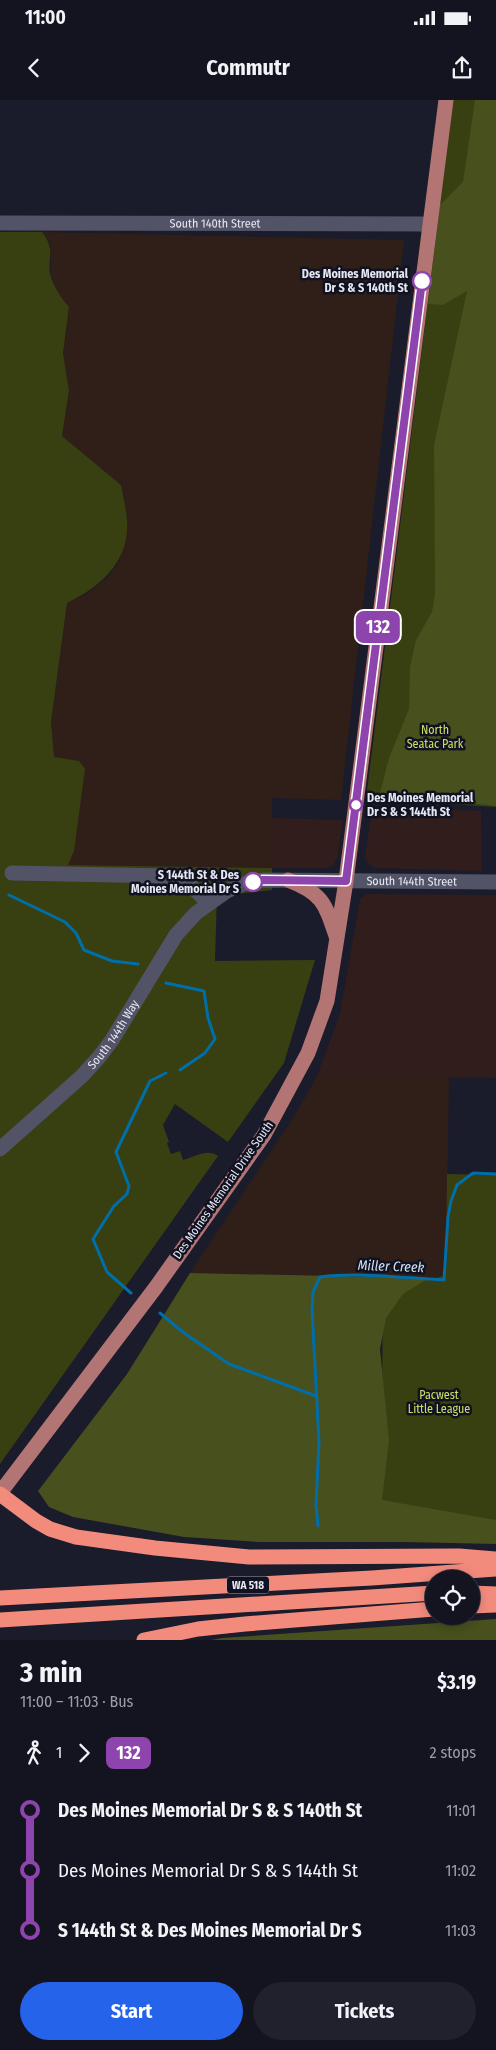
<!DOCTYPE html>
<meta charset="utf-8">
<style>
:root{--surface:#141420;--page:#21212d;--text:#f1f3f6;--muted:#9d9ea5;--line:#33333e;--accent:#2563eb}
body{margin:0;font-family:"Fira Sans Condensed",sans-serif;background:var(--page);color:var(--text);height:100vh;display:flex;flex-direction:column;font-size:19px;white-space:nowrap}
*{box-sizing:border-box;margin:0}
p{font-size:16px;color:var(--muted)}
.icon{flex:none;width:28px;height:28px;fill:none;stroke:currentColor;stroke-width:2;stroke-linecap:round;stroke-linejoin:round}
.map{position:relative;height:1540px;overflow:hidden}
.panel{display:flex;flex-direction:column;background:var(--surface);flex:1}
.panel>*{flex:none}
.badge{padding:0 10px;border-radius:8px;font-size:18px;line-height:32px}
.controls{position:absolute;left:425px;top:1470px;display:grid;gap:10px}
.controls a{display:grid;place-items:center;width:55px;height:55px;border-radius:50%;background:var(--surface);box-shadow:0 2px 12px #0003,0 0 0 1px var(--line);font-size:25px}
.map>.badge{position:absolute;translate:-50% -50%;box-shadow:0 0 0 2px #fff}
.legs{display:flex;align-items:center;gap:8px;height:55px;padding:0 20px;font-size:16px}
.legs p{margin-inline-start:auto}
.head{display:flex;align-items:center;justify-content:space-between;height:85px;padding:0 20px}
h1{font-size:28px;font-weight:700;line-height:38px}
.button{display:flex;gap:10px;margin-top:auto;padding:10px 20px}
.button a{flex:1;height:58px;border-radius:30px;background:var(--accent);color:#fff;font-size:20px;font-weight:700;line-height:58px;text-align:center}
.button a+a{background:var(--page);color:var(--text)}
ul{padding:0 20px;list-style:none}
li{display:flex;align-items:center;gap:18px;height:60px;font-size:19px}
li i{display:grid;place-items:center;width:8px;height:100%;margin:0 6px;background:currentColor}
li i::after{content:'';width:12px;height:12px;margin:-6px;border:4px solid;border-radius:50%;background:var(--surface)}
li p{margin-inline-start:auto}
li:first-child i{background:linear-gradient(#0000 50%,currentColor 0)}
li:last-child i{background:linear-gradient(currentColor 50%,#0000 0)}
.status{display:flex;justify-content:space-between;align-items:center;height:35px;padding:0 25px;background:var(--surface);direction:ltr}
.status svg{height:14px;fill:currentColor}
header{display:flex;justify-content:space-between;align-items:center;height:65px;padding:0 20px;background:var(--surface);font-size:22px;font-weight:700}
.map>svg:first-child{display:block}
.commercial{fill:#311e1c}
.industrial{fill:#301f18}
.green{fill:#383f10}
.forest{fill:#48501d}
.lines{fill:none;stroke-linecap:round;stroke-linejoin:round}
.stream{stroke:#006ea9;stroke-width:3}
.minor{stroke:#525366;stroke-width:15}
.major{stroke:#b37574;stroke-width:15}
.highway{stroke:#f38b7d;stroke-width:15}
.line-1-casing{stroke:#fff;stroke-width:11}
.line-1{stroke:#8e44ad;stroke-width:8}
.stop-1-dot{fill:#fff;stroke:#8e44ad;stroke-width:2.5}
.labels{text-anchor:middle;stroke-width:5;stroke-linejoin:round;paint-order:stroke}
.shield{fill:#111221;stroke:#a5a7b3;stroke-width:1}
.shield-label{font-size:11px;font-weight:bold;fill:#e5e7f2}
.street-label{font-size:12px;fill:#e5e7f2;stroke:#111221}
.stop-label{font-size:12px;font-weight:bold;fill:#e5e7f2;stroke:#111221;text-anchor:end}
.park-label{font-size:12px;fill:#cbe060;stroke:#111221}
.water-label{font-size:14px;font-style:italic;fill:#cde1f1;stroke:#111221}
</style>
<div class="status"><b>11:00</b><svg viewBox="0 0 49 12"><path d="M0 12V9h3v3zM5 12V6h3v6zM10 12V3h3v9zM15 12V0h3v12zM26 1h20v11H26zM47 4h2v5h-2z"/></svg></div>
<header><svg class="icon" aria-label="back" viewBox="0 0 24 24"><path d="M15 5l-7 7 7 7"/></svg>Commutr<svg class="icon" aria-label="share" viewBox="0 0 24 24"><path d="M12 15V3M7 8l5-5 5 5M5 13v7h14v-7"/></svg></header>
<div class="map">
<svg width="496" height="1540" viewBox="0 0 496 1540">
<rect width="100%" height="100%" fill="#1a1b2b"/>
<!-- commercial -->
<path class="commercial" d="M372 707 481 711 482 771 374 768 368 763 365 758Z
M272 718 342 720 338 757 333 765 328 768H272Z
M366 794 496 795V978L317 976 340 914 360 799Z"/>
<!-- industrial -->
<path class="industrial" d="M42 132 404 140 341 700 272 698V768L68 765 79 661 54 658 51 622 67 503 85 495 108 477 120 460 121 385 62 336 69 291 63 253 69 208 57 193 51 175 50 143Z
M317 976H449L446 1178 190 1173 295 1015Z"/>
<!-- green -->
<path class="green" d="M453 0H496V707L366 699Z
M0 132H42C57 151 46 158 51 177 55 189 61 198 69 207L63 253 69 291 62 336 121 385C123 396 126 408 127 420 130 461 101 487 67 503L51 622 54 657 79 661 85 669 74 751 68 765 272 768V790L217 796 215 861 315 860 284 963 228 1042 175 1004 163 1025 169 1042 167 1043 171 1054 180 1051 183 1060C194 1057 208 1048 218 1056L0 1364Z
M447 1074 496 1075V1426L381 1425 383 1178H436L445 1175 446 1177Z"/>
<!-- forest -->
<path class="forest" d="M475 0H496V706L380 693 389 658 409 609 410 567 416 540 432 512 435 493 434 345 467 191 443 205 428 204 440 105 463 82Z
M190 1173 429 1178 403 1194 386 1218 380 1249 389 1341 382 1400 496 1420V1444L403 1442H258L184 1437 73 1417 49 1407 38 1391 127 1274Z
M496 1519V1540H211L222 1538Z"/>
<g class="lines">
<!-- stream -->
<path class="stream" d="M9 795 65 822 76 833 84 850 112 861 138 864
M166 883 204 891 208 918 215 939 205 953 180 970
M131 1193 107 1172 93 1139 114 1106 127 1094 129 1086 116 1052 150 981 166 973
M160 1213 184 1233 229 1264 316 1296
M318 1426 316 1404 319 1342 312 1210 313 1192 320 1177C360 1172 403 1178 444 1180L448 1117 451 1101 457 1085 473 1073 496 1074"/>
<!-- minor -->
<g class="minor">
<path id="s1" d="M0 123 429 124"/>
<path d="M12 773 168 776C187 780 195 789 208 803"/>
<path id="s2" d="M0 1049 82 976 100 956 112 940 176 835 196 813 227 791 243 784 263 780 496 782"/>
</g>
<!-- major -->
<path class="major" d="M288 780C322 793 325 803 336 836
M0 1393 156 1187 264 1035 308 953 327 901 346 781 446 0"/>
<!-- highway -->
<path class="highway" d="M0 1394 36 1421 50 1429 76 1437 155 1448 249 1457 459 1456 496 1459
M471 1493 496 1494
M0 1498 372 1478 496 1469
M471 1506 496 1505
M0 1520 434 1493
M144 1540 198 1529 245 1524 434 1509"/>
</g>
<g class="lines">
<!-- line-1 casing -->
<g class="line-1-casing">
<path id="line-1" d="M253 782 263 780 346 781 422 181"/>
</g>
<!-- line-1 -->
<use href="#line-1" class="line-1"/>
</g>
<!-- markers -->
<g class="stop-1-dot">
<circle cx="422" cy="181" r="9"/>
<circle cx="356" cy="705" r="6"/>
<circle cx="253" cy="782" r="9"/>
</g>
<g class="labels">
<!-- shield labels -->
<rect class="shield" x="227" y="1476.5" width="42" height="17" rx="4"/>
<g class="shield-label">
<text x="248" y="1489">WA 518</text>
</g>
<!-- street labels -->
<g class="street-label">
<text dy="4" stroke="none"><textPath href="#s1" startOffset="215">South 140th Street</textPath></text>
<text dy="4" stroke="none"><textPath href="#s2" startOffset="534">South 144th Street</textPath></text>
<text dy="4" stroke="none"><textPath href="#s2" startOffset="162">South 144th Way</textPath></text>
<text transform="translate(223 1090) rotate(-55)" y="4">Des Moines Memorial Drive South</text>
</g>
<!-- stop labels -->
<g class="stop-label">
<text x="408" y="178">Des Moines Memorial<tspan x="408" dy="14">Dr S &amp; S 140th St</tspan></text>
<text x="367" y="702" text-anchor="start">Des Moines Memorial<tspan x="367" dy="14">Dr S &amp; S 144th St</tspan></text>
<text x="239" y="779">S 144th St &amp; Des<tspan x="239" dy="14">Moines Memorial Dr S</tspan></text>
</g>
<!-- park labels -->
<g class="park-label">
<text x="435" y="634">North<tspan x="435" dy="14">Seatac Park</tspan></text>
<text x="439" y="1299">Pacwest<tspan x="439" dy="14">Little League</tspan></text>
</g>
<!-- water labels -->
<g class="water-label">
<text transform="translate(391 1166) rotate(2)" y="5">Miller Creek</text>
</g>
</g>
</svg>
<div class="controls">
<a><svg class="icon" aria-label="locate" viewBox="0 0 24 24"><circle cx="12" cy="12" r="6"/><path d="M12 2v4M12 18v4M2 12h4M18 12h4"/></svg></a>
</div>
<b class="badge" style="left:378px;top:527px;background:#8e44ad;color:#fff">132</b>
</div>
<section class="panel">
<div class="head"><div><h1>3 min</h1><p>11:00 – 11:03 · Bus</p></div><b>$3.19</b></div>
<div class="legs"><svg class="icon" aria-label="walk" viewBox="0 0 24 24"><circle cx="13" cy="4" r="2"/><path d="M13 8l-2 6 4 7M11 14l-3 7M7 12l3-4h3l4 4"/></svg>1<svg class="icon" aria-label="forward" viewBox="0 0 24 24"><path d="M9 5l7 7-7 7"/></svg><b class="badge" style="background:#8e44ad;color:#fff">132</b><p>2 stops</p></div>
<ul>
<li><i style="color:#8e44ad"></i><b>Des Moines Memorial Dr S &amp; S 140th St</b><p>11:01</p></li>
<li><i style="color:#8e44ad"></i><span>Des Moines Memorial Dr S &amp; S 144th St</span><p>11:02</p></li>
<li><i style="color:#8e44ad"></i><b>S 144th St &amp; Des Moines Memorial Dr S</b><p>11:03</p></li>
</ul>
<div class="button"><a>Start</a><a>Tickets</a></div>
</section>
